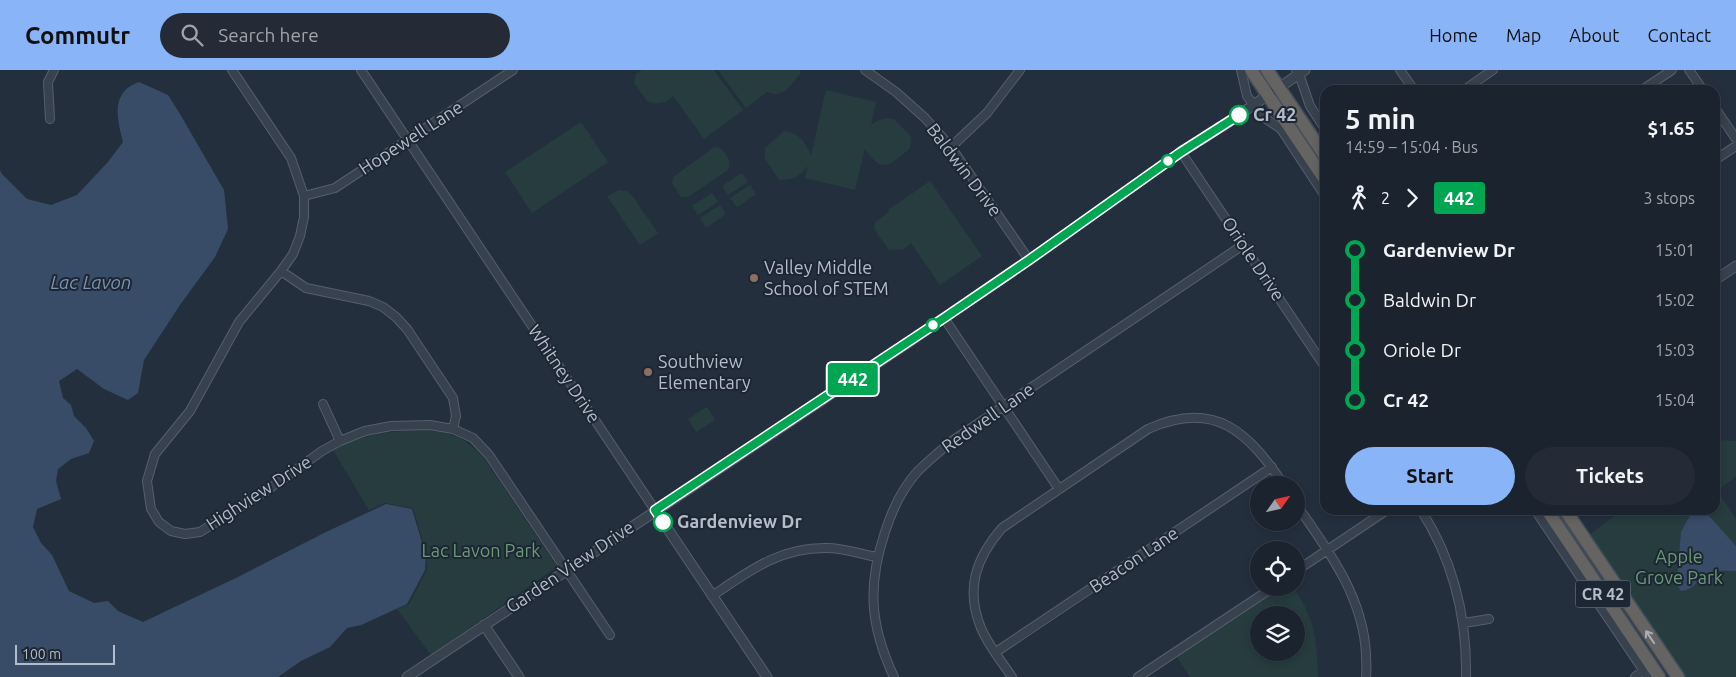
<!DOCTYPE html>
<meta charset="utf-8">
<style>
:root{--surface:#1b232e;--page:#242b36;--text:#f1f3f6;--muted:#a0a4aa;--line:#39404a;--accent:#8ab4f8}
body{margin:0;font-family:Ubuntu,sans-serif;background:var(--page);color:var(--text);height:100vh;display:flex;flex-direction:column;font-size:19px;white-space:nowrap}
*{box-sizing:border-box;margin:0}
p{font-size:16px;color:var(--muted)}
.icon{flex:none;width:28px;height:28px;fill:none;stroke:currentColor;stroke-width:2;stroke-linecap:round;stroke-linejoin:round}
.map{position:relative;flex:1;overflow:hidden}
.drawer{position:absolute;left:1320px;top:15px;width:400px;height:430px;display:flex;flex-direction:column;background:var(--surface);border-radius:15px;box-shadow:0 2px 8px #0003,0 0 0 1px var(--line)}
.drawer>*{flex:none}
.badge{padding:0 10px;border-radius:4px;font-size:18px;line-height:32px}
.needle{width:32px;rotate:56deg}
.fabs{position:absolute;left:1250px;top:406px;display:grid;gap:10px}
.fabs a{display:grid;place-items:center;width:55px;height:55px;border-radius:50%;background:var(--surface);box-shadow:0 2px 8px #0003,0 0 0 1px var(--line);font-size:25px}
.scale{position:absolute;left:15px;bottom:12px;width:100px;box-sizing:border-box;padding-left:5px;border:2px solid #b4bcc9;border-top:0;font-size:14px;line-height:18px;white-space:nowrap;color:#b4bcc9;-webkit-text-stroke:4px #1d2633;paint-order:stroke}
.map>.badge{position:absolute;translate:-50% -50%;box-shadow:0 0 0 2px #fff}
.legs{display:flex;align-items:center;gap:8px;height:55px;padding:0 25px;font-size:16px}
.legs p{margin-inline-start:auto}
.head{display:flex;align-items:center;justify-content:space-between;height:85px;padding:0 25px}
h1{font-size:28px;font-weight:600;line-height:38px}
.action{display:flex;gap:10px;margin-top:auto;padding:10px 25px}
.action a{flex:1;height:58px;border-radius:30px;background:var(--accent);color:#111;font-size:20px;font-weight:600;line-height:58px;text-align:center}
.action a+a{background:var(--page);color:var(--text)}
ul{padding:0 25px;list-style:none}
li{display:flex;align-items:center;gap:18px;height:50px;font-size:19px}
li i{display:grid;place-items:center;width:8px;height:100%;margin:0 6px;background:currentColor}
li i::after{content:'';width:12px;height:12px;margin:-6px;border:4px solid;border-radius:50%;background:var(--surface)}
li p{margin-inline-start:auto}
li:first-child i{background:linear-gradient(#0000 50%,currentColor 0)}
li:last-child i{background:linear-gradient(currentColor 50%,#0000 0)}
header{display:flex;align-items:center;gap:30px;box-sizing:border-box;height:70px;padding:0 25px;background:var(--accent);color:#111}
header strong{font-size:24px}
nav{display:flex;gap:28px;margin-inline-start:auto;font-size:18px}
.search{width:350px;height:45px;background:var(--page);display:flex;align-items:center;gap:12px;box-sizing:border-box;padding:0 18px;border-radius:28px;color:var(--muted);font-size:19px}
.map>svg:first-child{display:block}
.green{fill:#263c3f;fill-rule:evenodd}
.water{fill:#394c67}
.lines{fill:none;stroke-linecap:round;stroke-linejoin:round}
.minor-casing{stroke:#565f6c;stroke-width:10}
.tertiary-casing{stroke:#565f6c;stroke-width:11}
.trunk-casing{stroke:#434c59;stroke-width:15}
.minor{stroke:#38414e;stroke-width:8}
.tertiary{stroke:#38414e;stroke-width:9}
.trunk{stroke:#656462;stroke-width:12}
.oneway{stroke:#a8afba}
.line-1-casing{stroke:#fff;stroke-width:11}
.line-1{stroke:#00a651;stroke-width:8}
.stop-1-dot{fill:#fff;stroke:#00a651;stroke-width:2.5}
.education-dot{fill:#8d6e63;stroke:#1d2633;stroke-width:2}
.labels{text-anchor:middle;stroke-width:4;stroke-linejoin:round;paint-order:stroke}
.shield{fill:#1d2633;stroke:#878f9c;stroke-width:1}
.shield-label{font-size:16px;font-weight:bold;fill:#b4bcc9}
.stop-label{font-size:18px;font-weight:bold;fill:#b4bcc9;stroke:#1d2633;text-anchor:start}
.street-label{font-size:18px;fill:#b4bcc9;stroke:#1d2633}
.poi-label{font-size:18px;fill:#b4bcc9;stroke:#1d2633;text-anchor:start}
.park-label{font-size:18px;fill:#6b9a76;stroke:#1d2633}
.water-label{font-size:19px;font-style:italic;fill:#7c92b1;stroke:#1d2633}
</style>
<header>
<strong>Commutr</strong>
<div class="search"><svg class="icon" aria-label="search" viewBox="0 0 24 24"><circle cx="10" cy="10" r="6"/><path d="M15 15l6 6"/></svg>Search here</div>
<nav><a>Home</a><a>Map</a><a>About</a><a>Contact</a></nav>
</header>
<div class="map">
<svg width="1736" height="607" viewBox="0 0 1736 607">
<rect width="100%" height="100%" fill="#242f3e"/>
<!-- green -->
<path class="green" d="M642 0H714L743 40 704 69 673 26C665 34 657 35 647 31L634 13 636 4Z
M718 0H800V4C790 15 784 29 767 22L746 38Z
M826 20 876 32 871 55C878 50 886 46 895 50L911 66 910 78C891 95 882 105 865 79L855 120 805 108 808 96C800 107 792 110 779 110L765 89V78L784 61C800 63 805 72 811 85Z
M581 52 608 92 532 143 505 102Z
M718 77C725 81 733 92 728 100L688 127H681L672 113 673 107 713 78Z
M742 103 748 112 728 125 722 116Z
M930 111 982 186 940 215 911 173 904 179 889 180 874 159 875 152 889 142 888 140Z
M750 115 756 124 737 137 730 128Z
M619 120 627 121 631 124 658 163 642 174H639L607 126Z
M712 123 718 132 698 145 692 136Z
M720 135 726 144 706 158 700 148Z
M705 338H708L715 350 696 362 688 349Z
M421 360C448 361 465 367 483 387L556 495 554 499 431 585 397 539 409 534 427 500V486L413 438 385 433 369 440 333 380C362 365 389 361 421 360Z
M1715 370 1736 371V407L1717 420 1736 449V607H1685L1589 465 1622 440H1715Z
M1277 518H1294C1315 550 1317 569 1318 607H1190L1176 586ZM1259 545H1296V582H1259Z"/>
<!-- water -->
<path class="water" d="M139 12 168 25 180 44 224 120 228 159 215 187 180 235 144 290 138 323 128 330 104 319 77 299 59 311 63 328 71 335 74 346 86 358 94 371 89 383 71 389 58 399 56 411 61 429 37 439 33 457 41 473 52 485 69 521 94 533 108 531 118 541 143 552 238 507 326 462 386 434 412 439 426 486 425 500 407 534 361 555 347 558 330 577 301 591 278 607H0V100L2 104 27 129 51 135 77 125 108 92 123 72C117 49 110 22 139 12Z
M1693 440H1701L1710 447 1736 476V501C1726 501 1712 499 1704 505 1696 512 1693 520 1681 521L1678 516 1677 510 1681 462Z"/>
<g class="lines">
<!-- minor casing -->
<g class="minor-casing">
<path id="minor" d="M232 0 291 88 304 126V147L300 166 293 184 281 201 239 252 190 341 155 384 147 411 151 439 159 452 171 461 185 464 200 462 266 421 322 381 340 371 365 361 391 356 430 355 453 359 473 368 489 385 610 565
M361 0 655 440
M865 0 896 22 925 48 951 77 1029 190
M1241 0 1247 26 1262 46 1281 59 1325 126
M1296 0 1299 4 1310 36 1325 59
M1400 0 1414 20
M1689 0 1703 20
M1464 20 1493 0
M1642 20 1672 0
M1715 38 1736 69
M50 49 48 12 54 0
M951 77 987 43 1020 0
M1181 82 1325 297
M1715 90 1736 76
M304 126 335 118 513 0
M281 201 306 218 369 231 383 237 396 247 407 259 453 328 456 346 453 359
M944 248 1059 419
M323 334 340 371
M1296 434C1328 480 1363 526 1366 584 1366 592 1367 599 1366 607
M1421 440C1453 490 1467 548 1466 607
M1535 440 1648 607
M1296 501 1387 440
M712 526C749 501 780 477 827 478 843 478 861 484 877 487
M1464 553 1489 549
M996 582 1272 397
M894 607C870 556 867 516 885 462 892 440 902 419 917 402 928 391 940 381 952 371L1243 175
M1012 607C1002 592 988 575 981 558 965 519 976 488 1002 458L1148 359C1215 329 1248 362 1284 415
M1138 607 1272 518
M1635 607 1643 600"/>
</g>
<!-- tertiary casing -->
<g class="tertiary-casing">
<path id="tertiary" d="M1715 210 1736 196
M655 440 767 607
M484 555 519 607
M407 607 897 280 1029 190 1181 82 1224 55 1305 0"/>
</g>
<!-- trunk casing -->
<g class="trunk-casing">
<path id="trunk" d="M1251 0 1325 110
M1267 0 1325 86
M1547 440 1659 607
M1565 440 1678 607"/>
</g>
<!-- minor -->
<use href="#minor" class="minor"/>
<!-- tertiary -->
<use href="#tertiary" class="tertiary"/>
<!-- trunk -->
<use href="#trunk" class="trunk"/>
</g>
<!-- one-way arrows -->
<defs><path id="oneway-shaft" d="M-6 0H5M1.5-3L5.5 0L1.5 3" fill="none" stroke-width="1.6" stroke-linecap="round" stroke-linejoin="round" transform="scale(1.25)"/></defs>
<use class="oneway" href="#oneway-shaft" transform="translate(1650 567) rotate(-124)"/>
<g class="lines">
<!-- line-1 casing -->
<g class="line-1-casing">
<path id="line-1" d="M663 452 655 440 944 248 1029 190 1181 82 1239 45"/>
</g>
<!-- line-1 -->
<use href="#line-1" class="line-1"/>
</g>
<!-- markers -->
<g class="stop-1-dot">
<circle cx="1239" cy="45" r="9"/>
<circle cx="1168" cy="91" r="6"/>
<circle cx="933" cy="255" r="6"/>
<circle cx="663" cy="452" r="9"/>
</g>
<g class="education-dot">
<circle cx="754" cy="208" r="5"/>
<circle cx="648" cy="302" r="5"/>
</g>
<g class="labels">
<!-- shield labels -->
<rect class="shield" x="1575.5" y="510.5" width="55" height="27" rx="4"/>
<g class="shield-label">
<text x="1603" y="530">CR 42</text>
</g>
<!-- stop labels -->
<g class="stop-label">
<text x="1253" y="51">Cr 42</text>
<text x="677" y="458">Gardenview Dr</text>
</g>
<!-- street labels -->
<g class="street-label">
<text transform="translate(411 68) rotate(-33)" y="6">Hopewell Lane</text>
<text transform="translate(964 100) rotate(53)" y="6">Baldwin Drive</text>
<text transform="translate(1253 189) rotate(56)" y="6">Oriole Drive</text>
<text transform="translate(564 304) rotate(56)" y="6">Whitney Drive</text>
<text transform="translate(988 348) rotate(-35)" y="6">Redwell Lane</text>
<text transform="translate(259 423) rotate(-33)" y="6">Highview Drive</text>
<text transform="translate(1134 490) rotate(-34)" y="6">Beacon Lane</text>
<text transform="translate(570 497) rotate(-34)" y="6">Garden View Drive</text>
</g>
<!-- poi labels -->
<g class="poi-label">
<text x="764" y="204">Valley Middle<tspan x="764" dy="21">School of STEM</tspan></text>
<text x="658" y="298">Southview<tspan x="658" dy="21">Elementary</tspan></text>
</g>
<!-- park labels -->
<g class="park-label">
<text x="481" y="487">Lac Lavon Park</text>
<text x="1679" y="493">Apple<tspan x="1679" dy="21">Grove Park</tspan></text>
</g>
<!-- water labels -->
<g class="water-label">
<text x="91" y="219">Lac Lavon</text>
</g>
</g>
</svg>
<div class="fabs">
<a><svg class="needle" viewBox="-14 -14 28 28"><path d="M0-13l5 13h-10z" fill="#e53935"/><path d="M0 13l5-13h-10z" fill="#a0a4aa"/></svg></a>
<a><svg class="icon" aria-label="locate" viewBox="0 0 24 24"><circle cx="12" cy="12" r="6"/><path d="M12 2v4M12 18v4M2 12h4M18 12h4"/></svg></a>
<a><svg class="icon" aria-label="layers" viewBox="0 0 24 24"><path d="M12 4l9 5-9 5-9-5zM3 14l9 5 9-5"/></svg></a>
</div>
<div class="scale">100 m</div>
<b class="badge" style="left:853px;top:309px;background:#00a651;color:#fff">442</b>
<section class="drawer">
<div class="head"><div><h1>5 min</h1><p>14:59 – 15:04 · Bus</p></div><b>$1.65</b></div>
<div class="legs"><svg class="icon" aria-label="walk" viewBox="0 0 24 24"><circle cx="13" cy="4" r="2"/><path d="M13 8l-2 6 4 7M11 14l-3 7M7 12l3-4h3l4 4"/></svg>2<svg class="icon" aria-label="forward" viewBox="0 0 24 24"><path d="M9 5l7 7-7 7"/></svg><b class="badge" style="background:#00a651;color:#fff">442</b><p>3 stops</p></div>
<ul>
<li><i style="color:#00a651"></i><b>Gardenview Dr</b><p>15:01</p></li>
<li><i style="color:#00a651"></i><span>Baldwin Dr</span><p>15:02</p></li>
<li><i style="color:#00a651"></i><span>Oriole Dr</span><p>15:03</p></li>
<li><i style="color:#00a651"></i><b>Cr 42</b><p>15:04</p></li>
</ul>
<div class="action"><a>Start</a><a>Tickets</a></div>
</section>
</div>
